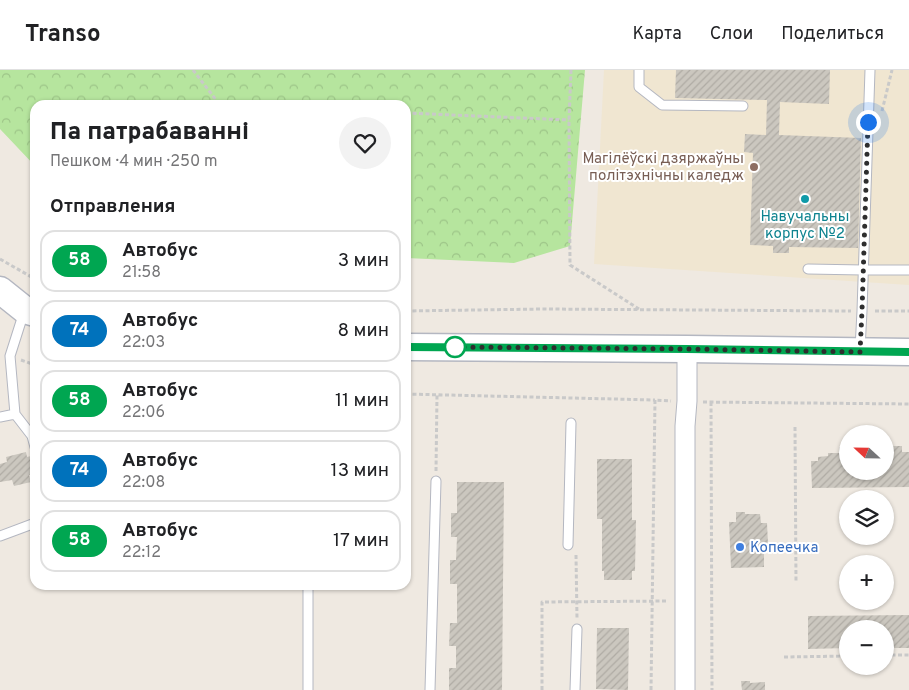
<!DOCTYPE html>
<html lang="ru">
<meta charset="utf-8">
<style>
:root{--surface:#fff;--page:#f2f2f2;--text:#202124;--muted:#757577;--line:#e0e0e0}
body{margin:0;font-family:Overpass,sans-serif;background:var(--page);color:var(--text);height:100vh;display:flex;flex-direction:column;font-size:19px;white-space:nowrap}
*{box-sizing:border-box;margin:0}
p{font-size:16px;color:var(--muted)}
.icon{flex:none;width:28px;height:28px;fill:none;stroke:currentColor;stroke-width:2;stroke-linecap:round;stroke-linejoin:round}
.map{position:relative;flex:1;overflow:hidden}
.details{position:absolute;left:30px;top:30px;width:381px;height:490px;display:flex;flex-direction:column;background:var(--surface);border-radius:15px;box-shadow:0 1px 4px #0004}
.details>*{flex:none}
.badge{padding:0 10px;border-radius:16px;font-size:18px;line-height:32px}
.needle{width:32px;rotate:292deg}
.controls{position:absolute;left:839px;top:355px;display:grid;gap:10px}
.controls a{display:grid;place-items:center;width:55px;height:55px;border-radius:50%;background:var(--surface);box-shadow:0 1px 4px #0004;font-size:25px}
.you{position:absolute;width:25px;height:25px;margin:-12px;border:4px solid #fff;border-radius:50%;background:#1a73e8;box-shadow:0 0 0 8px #1a73e833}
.map>.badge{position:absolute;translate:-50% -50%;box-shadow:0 0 0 2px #fff}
h2{padding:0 20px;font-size:19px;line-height:45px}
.round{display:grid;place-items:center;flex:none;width:52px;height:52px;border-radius:26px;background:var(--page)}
.headline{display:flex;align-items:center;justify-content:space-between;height:85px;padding:0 20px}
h1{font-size:24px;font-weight:800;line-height:38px}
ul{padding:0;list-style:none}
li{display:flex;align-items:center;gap:15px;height:62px;margin:0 10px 8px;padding:0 10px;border:2px solid var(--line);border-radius:15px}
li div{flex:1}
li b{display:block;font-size:19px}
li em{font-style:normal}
li .badge{min-width:55px;font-weight:700;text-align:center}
header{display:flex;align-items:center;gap:30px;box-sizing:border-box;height:70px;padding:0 25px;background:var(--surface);border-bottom:1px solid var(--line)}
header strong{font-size:24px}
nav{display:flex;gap:28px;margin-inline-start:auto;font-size:18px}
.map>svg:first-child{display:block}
.education{fill:#f0e6d1}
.forest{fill:url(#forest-crowns)}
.building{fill:url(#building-hatch)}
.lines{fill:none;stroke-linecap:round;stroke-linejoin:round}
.service-casing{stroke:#b4b7c1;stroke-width:11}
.minor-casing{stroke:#b4b7c1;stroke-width:21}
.secondary-casing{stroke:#b4b7c1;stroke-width:29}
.path{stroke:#c9c9c9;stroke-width:3;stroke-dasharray:4 2.5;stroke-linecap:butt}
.service{stroke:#fff;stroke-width:9}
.minor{stroke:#fff;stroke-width:19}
.secondary{stroke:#fff;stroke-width:26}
.line-casing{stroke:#fff;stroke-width:11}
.line{stroke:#00a651;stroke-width:8}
.walk{stroke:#2e2e2e;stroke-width:5;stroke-dasharray:0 9}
.education-dot{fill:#8d6e63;stroke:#fff;stroke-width:2}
.culture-dot{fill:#0f9aa8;stroke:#fff;stroke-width:2}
.stop-dot{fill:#fff;stroke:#00a651;stroke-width:2.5}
.shop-dot{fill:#3f7fe0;stroke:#fff;stroke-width:2}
.labels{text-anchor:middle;stroke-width:4;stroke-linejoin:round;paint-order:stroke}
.education-label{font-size:15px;fill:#785e54;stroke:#fff;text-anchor:end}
.culture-label{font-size:15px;fill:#0d838f;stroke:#fff}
.shop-label{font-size:15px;fill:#366cbe;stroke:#fff;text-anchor:start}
</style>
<header>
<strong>Transo</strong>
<nav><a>Карта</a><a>Слои</a><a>Поделиться</a></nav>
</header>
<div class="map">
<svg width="909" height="620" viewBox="0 0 909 620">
<defs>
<pattern id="forest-crowns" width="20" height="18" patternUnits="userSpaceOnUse" patternTransform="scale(1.25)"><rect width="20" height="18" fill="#b6e59e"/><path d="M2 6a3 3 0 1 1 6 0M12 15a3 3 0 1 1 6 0" fill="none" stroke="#9dc588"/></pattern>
<pattern id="building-hatch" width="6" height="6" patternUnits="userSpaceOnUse" patternTransform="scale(1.25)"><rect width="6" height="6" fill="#cbc7bf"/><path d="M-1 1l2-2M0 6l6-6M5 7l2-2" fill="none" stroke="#afaba4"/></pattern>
</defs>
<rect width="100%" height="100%" fill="#efe9e1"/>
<!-- education -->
<path class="education" d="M604 0H909V215L594 194Z"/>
<!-- forest -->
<path class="forest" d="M0 0H585L570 176 514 193 406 188V35H35V96L0 59Z"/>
<!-- building -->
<path class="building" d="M676 0H830L829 34 780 32 779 65 861 68 858 178 789 177V183H773V176L750 175 753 83 744 82 745 64 766 65 767 30 675 28Z
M893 376H902V382H909V417L812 418 811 391H818V387L828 386V383H839V377H848V401H885V382H893Z
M26 382 27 387 35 385V404L29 405 31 412 14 416 12 410 0 412V394L7 392 6 387Z
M597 389H632V450H636L635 501H632V510H604V501H602V449H597Z
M457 412H504L502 620H449V598H456V576H449L450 553H457V514H450V490H456L457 467H451V443H457Z
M736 442H745V444H760L761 453H767L768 474 760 475 761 481H764V497L731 498 729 452H736Z
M909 545V578H885V559H848V578L808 579V546Z
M597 558H629L628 620 596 619Z
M741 611H750V613L765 612V620H742Z"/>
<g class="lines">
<!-- service casing -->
<g class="service-casing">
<path id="service" d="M639 0V17L662 35 743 36
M808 199 863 200H909
M860 279 862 241 870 0
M15 344 10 286 24 242
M0 347 15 344 32 366 35 377
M0 466 35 453
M568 475 571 353
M308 620V515
M430 620 436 411
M575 620 577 559"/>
</g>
<!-- minor casing -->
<g class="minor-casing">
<path id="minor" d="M685 620V356L687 331V279"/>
</g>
<!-- secondary casing -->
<g class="secondary-casing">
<path id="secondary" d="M0 220 25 240 35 243
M406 277 687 279 909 282"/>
</g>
<!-- path -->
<path class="path" d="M193 0 220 35
M571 0 569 50 570 195 639 239
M219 33 252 35
M882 41 892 0
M406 43 569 50
M0 189 35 209
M406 241 543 239 851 241
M875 241H909
M21 290 35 295
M406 324 655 330
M703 332 909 334
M711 332 712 620
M795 357 796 513
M436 401 437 325
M576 485 577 549
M885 585H909
M784 587 848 586
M542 620V532L668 531
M651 620 655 330 671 331"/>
<!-- service -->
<use href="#service" class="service"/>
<!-- minor -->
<use href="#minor" class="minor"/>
<!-- secondary -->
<use href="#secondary" class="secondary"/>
</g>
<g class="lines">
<!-- line casing -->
<g class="line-casing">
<path id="line" d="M406 277 687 279 909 282"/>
</g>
<!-- line -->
<use href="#line" class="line"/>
<!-- walk -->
<path class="walk" d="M455 277 687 279 860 282 862 241 868 52"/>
</g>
<!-- markers -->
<circle class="education-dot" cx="754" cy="97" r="5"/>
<circle class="culture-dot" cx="805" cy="129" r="5"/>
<circle class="stop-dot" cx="455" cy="277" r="10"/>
<circle class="shop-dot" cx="740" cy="477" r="5"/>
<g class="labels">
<!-- education labels -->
<g class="education-label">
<text x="744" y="93">Магілёўскі дзяржаўны<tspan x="744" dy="17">політэхнічны каледж</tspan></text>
</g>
<!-- culture labels -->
<g class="culture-label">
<text x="805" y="151">Навучальны<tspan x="805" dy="17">корпус №2</tspan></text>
</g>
<!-- shop labels -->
<g class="shop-label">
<text x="750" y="482">Копеечка</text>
</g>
</g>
</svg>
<div class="controls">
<a><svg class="needle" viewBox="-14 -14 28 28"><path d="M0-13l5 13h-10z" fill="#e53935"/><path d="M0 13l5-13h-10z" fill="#757577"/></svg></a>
<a><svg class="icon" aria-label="layers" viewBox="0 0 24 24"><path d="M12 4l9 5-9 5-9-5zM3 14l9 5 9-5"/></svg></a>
<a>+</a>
<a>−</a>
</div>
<div class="you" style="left:868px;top:52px"></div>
<section class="details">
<div class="headline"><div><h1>Па патрабаванні</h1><p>Пешком · 4 мин · 250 m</p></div><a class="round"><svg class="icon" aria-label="heart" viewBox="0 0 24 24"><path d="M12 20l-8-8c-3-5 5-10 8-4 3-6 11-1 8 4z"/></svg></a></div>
<h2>Отправления</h2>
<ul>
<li><span class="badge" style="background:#00a651;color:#fff">58</span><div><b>Автобус</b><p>21:58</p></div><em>3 мин</em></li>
<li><span class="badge" style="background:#0072bc;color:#fff">74</span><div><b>Автобус</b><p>22:03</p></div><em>8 мин</em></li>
<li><span class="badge" style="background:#00a651;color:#fff">58</span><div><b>Автобус</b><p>22:06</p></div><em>11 мин</em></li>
<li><span class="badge" style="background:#0072bc;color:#fff">74</span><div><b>Автобус</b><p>22:08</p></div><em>13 мин</em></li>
<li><span class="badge" style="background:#00a651;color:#fff">58</span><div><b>Автобус</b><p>22:12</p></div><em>17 мин</em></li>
</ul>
</section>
</div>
